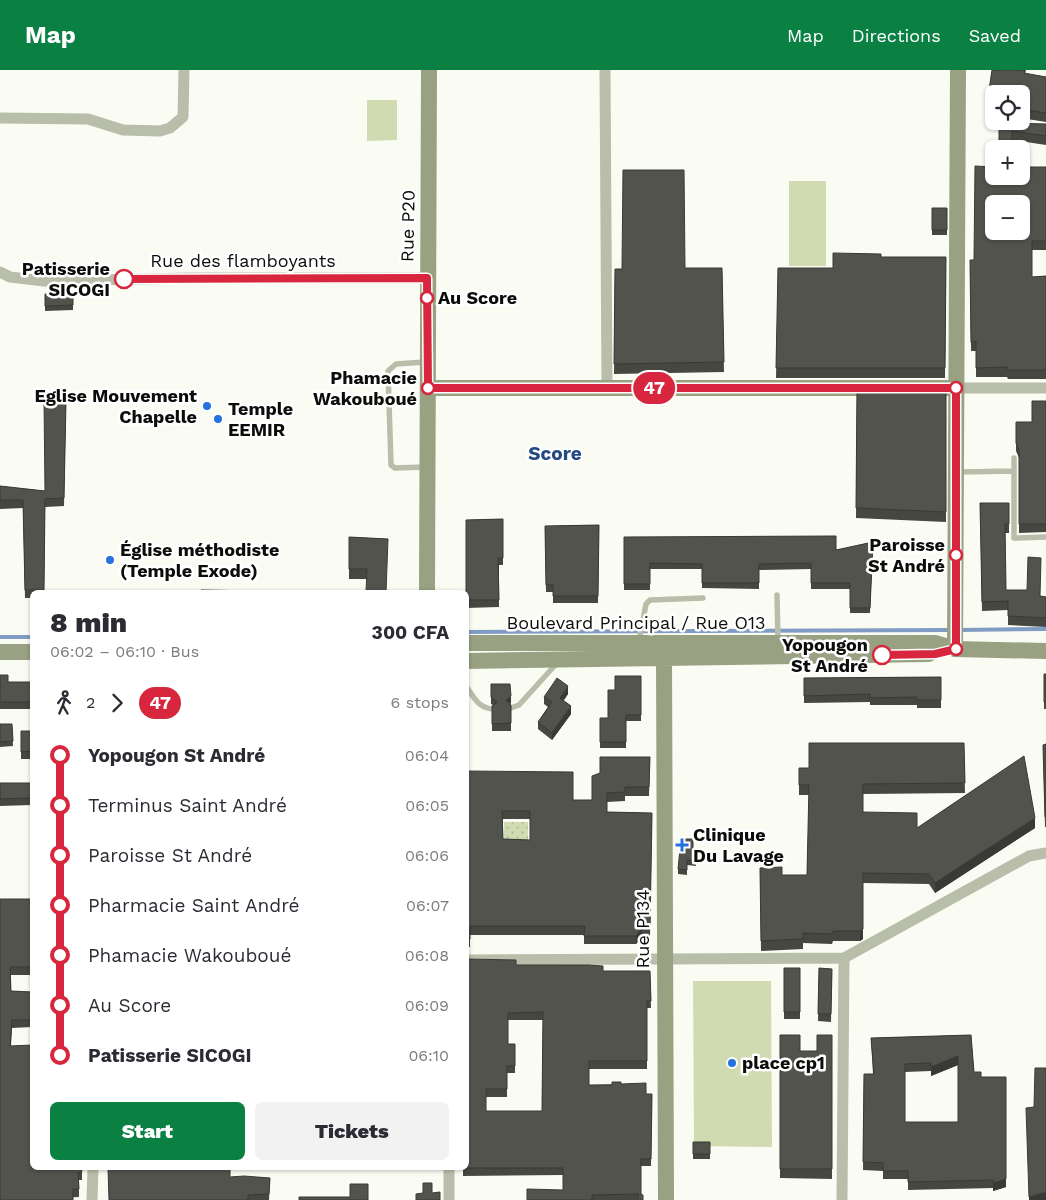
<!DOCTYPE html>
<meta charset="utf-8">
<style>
:root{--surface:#fff;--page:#f2f2f3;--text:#2b2b33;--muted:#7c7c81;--accent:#0b8043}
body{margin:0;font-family:"Work Sans",sans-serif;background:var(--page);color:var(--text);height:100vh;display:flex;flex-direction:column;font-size:19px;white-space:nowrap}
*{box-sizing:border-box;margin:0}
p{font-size:16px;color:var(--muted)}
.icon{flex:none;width:28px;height:28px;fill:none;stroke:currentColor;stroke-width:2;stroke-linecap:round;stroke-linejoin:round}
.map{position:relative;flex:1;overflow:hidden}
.panel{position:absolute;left:30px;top:520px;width:439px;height:580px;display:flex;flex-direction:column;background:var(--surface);border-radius:8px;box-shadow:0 1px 4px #0004}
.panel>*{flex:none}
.badge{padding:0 10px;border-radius:16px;font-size:18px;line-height:32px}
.buttons{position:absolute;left:985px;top:15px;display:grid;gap:10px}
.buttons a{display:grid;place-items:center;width:45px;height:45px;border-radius:8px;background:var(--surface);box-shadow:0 1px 4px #0004;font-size:25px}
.map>.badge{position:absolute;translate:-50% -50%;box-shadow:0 0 0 2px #fff}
.legs{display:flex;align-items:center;gap:8px;height:55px;padding:0 20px;font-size:16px}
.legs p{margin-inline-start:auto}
.headline{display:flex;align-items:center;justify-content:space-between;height:85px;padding:0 20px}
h1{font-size:28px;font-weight:800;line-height:38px}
.primary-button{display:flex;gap:10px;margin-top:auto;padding:10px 20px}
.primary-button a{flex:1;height:58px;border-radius:8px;background:var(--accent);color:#fff;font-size:20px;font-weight:800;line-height:58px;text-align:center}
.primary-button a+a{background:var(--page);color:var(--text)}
ul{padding:0 20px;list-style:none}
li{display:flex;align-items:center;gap:18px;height:50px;font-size:19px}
li i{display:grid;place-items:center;width:8px;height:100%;margin:0 6px;background:currentColor}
li i::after{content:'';width:12px;height:12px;margin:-6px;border:4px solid;border-radius:50%;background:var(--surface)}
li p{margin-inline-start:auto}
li:first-child i{background:linear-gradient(#0000 50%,currentColor 0)}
li:last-child i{background:linear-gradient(currentColor 50%,#0000 0)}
header{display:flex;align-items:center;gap:30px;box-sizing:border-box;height:70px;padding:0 25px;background:var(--accent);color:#fff}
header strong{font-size:24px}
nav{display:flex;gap:28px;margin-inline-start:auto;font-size:18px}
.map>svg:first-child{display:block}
.grass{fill:url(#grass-dots)}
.pitch{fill:#d0dbb1}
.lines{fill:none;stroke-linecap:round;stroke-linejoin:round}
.stream{stroke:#819cc4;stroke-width:4}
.lane{stroke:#b8bea9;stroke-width:5.5}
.street{stroke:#b8bea9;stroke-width:11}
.secondary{stroke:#98a181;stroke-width:16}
.wall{fill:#464741;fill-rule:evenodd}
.shaded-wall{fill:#393a35}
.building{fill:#51534c;stroke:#393a35;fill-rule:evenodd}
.line-1-casing{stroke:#fff;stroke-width:11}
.line-1{stroke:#d7263d;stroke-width:8}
.stop-1-dot{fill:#fff;stroke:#d7263d;stroke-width:2.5}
.poi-dot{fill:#2372dd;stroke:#fff;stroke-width:2}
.labels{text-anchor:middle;stroke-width:5;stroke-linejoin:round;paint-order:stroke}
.street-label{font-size:18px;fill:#0c0c0a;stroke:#fff}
.stop-label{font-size:18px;font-weight:bold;fill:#0c0c0a;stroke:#fff;text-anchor:end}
.poi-label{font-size:18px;font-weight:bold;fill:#0c0c0a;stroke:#fff;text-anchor:start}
.neighbourhood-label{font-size:19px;font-weight:bold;fill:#254a80;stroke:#fff}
</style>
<header>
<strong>Map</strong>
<nav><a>Map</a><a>Directions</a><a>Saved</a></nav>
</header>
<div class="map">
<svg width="1046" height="1130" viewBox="0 0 1046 1130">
<defs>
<pattern id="grass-dots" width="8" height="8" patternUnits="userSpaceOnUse" patternTransform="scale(1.25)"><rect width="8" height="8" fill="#d0dbb1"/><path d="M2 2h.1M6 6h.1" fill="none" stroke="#b1bb97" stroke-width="1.8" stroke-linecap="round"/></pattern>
</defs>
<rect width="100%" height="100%" fill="#fafcf3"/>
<!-- grass -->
<path class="grass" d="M504 752H528V774H504Z"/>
<!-- pitch -->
<path class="pitch" d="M367 30H397V70L367 71Z
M789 111H826V196H789Z
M693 911H771L772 1077 694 1076Z"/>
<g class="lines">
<!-- stream -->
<path class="stream" d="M958 560 1046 559
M466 562 951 560
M0 567H32"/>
<!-- lane -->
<path class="lane" d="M1014 388V468L1046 467
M425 397 395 398 391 395 388 301 396 294 425 292
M958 402 1014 401
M777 525 778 571
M639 571 646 534 650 530 703 528
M466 616C474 627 477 637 492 639
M511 638 519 635 557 593"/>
<!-- street -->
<path class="street" d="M605 0 607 318
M0 48 88 49 123 60 160 61 170 58 183 47 184 0
M0 202 10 207 44 211 191 208H427
M956 318H1046
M466 890 844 888 1029 786 1046 783
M92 1130 93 1098
M449 1130V1098
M842 1130 844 888"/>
<!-- secondary -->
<path class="secondary" d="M428 318H956
M427 522 429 0
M466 573H935L955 579 1046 581
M955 579 958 0
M0 582H32
M664 588 666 1130
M466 591 929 584"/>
</g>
<!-- wall -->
<path class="wall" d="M992 0H1026L1025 4 1046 7V52L1021 48V24H994V44H987V34Z
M999 53 1046 54V75L1012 70V79H999Z
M1046 97V180H1032V207L1046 206V309H1008L1007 307H976V281H971L970 199 974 190Z
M932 138H947V165H932Z
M881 187H946L945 308H776L778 198H833Z
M722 198 724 302 614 304 615 199Z
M45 224H73V240L45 241Z
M857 318 946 320V452L856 448Z
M66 330 64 436 45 437 44 522H32V528H25L23 438 0 439V416L45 421Z
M1046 331V462L1019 463V388L1016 381V352H1032Z
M980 433H1009V463H1005L1006 520 1040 526 1046 527V557L1008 555V540L982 541Z
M503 449V495H499V537L466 538V450Z
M599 455 598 533H553V522H546L545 456Z
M349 467 388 469 367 509H349Z
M624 467 836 480 873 472 870 543H850V519H811V499L759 500V519L702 518V499H650V520H624Z
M1044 604H1046V639H1044Z
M0 605 8 612H32V639H0Z
M641 606V651H626V678H600V648H608L615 620Z
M941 607V638H917V635H870V632L804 633V608Z
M491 614 511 633 510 634 511 635V661H492V636L493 635 491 634Z
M568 624 563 631 571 644 552 670 538 659V652L548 637 544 634V627Z
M0 654H12L13 676 0 677Z
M21 661H32V689H21Z
M964 673 965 723 863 724V742L917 758H1035L935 823 929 814 863 813V869L860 871H833L832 874 803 873V879L761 881 760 798 782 805H807L809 725H799V698H809Z
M1046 674V757H1045L1043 675Z
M650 687 649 726H625V731L607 732V742L652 743 650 867H642L636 874H584V865H470V877H466V701L573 730H592ZM503 749H530V770L503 769Z
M0 713H32V735L0 736Z
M693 781H696V796L687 795V805L678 804V799Z
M0 829H32V905H11V921L32 922V957L12 958 11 976 82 1102V1110H79V1127L0 1130Z
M466 889 516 895 603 901H650L651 938H647V999H589V1015L621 1014 646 1024H652L651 1096H641V1125L643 1130H527L563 1120V1105L463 1106V1098L467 1069V1045H466ZM508 950H543L542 1041H486V1027H507V1003H515V974H508Z
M784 898H800V949H784Z
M819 898 832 899 831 952 818 951Z
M780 965 800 981H817L832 965V1109L780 1108Z
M971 965 974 1002 981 1007 1006 1117 993 1121V1118L908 1120V1109H883V1101L863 1100 864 1004H873L871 968ZM958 995V1052H905V1002L931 1001V1006Z
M693 1072H710V1089H693Z
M293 1098H305V1100H293Z
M230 1107 270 1108 269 1130H109Z"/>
<!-- shaded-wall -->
<path class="shaded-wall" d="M568 616V624L560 636V628Z
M511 626V633L506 638V630Z
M571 636V644L552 670V663Z
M1035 748V758L935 823V813Z
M642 858V867L636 874V866Z
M863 859V869L860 871V861Z
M958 986V995L931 1006V997Z
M1006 1109V1117L993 1121V1113Z
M1046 1122V1130H1029V1127Z"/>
<!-- building -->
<path class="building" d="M992 0H1024V3L1046 7V43L1021 39V24H994V35L987 34Z
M999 53 1046 54V66L1012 61V74H999Z
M975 96 994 97V106H1021V97H1046V171H1032V207L1046 206V300H1008L1007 297 976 298V271L971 272 970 190H974ZM994 134H1021V161H994Z
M623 100H684L685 198H722L724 292 614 294 615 199H622Z
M932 138H947V160H932Z
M833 183 881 184V187H946L945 298H776L778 198H833Z
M45 224H73V235L45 236Z
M857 318 946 320V442L856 438Z
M44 330H66L64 428 45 429 44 520H25L23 430H0V416L45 421Z
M1032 331H1046V454H1019V380L1016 373V352H1032Z
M980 433H1009V454H1005L1006 520H1027L1028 487 1041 488 1040 526 1046 527V548L1008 546V531L982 532Z
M503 449V488H498L499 530H466V450Z
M599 455 598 526H553V515H546L545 456Z
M836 466V480L873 472 870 538H850V513H811V493L759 494V513H702V494L650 493V514H624V467Z
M349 467 388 469 386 522H366L367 499H349Z
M201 520 317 522H201Z
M1044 604H1046V632H1044Z
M0 605H8V612H32V632H0Z
M615 606H641V645H626V672H600V648H608V620H615Z
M941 607V630H917V627L870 628V624L804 626V608Z
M557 608 568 616 560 628 571 636 552 663 538 652 552 632 544 627Z
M491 614H510L511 626 506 630 511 635V653L492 654V636L497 632 491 627Z
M0 654H12L13 671 0 672Z
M21 661H32V681L21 682Z
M809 673H964L965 713 863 714V742L917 743V758L1024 686 1035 748 935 813 929 804 863 803V859L860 861H833L832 864 803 863V869L761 871 760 798 782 797V805H807L809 715H799V698H809Z
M1046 674V747H1045L1043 675Z
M600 687H650L649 717H625V722L607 723V742L652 743 650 858H642L636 866H584L585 856H470V869H466V701L573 702V730H592V706L600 703ZM502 741H530V770L503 769Z
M0 713H32V728L0 729Z
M681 769H693V781H696V791L687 790V800L678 799Z
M0 829H32V897H10L11 921 32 922V950H12L10 976 32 975V1098H81L82 1102 78 1103 79 1119H73V1130H0Z
M466 889 516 890V895H589L603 896V901H650L651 931H647V991H589V1015H612V1012H621V1014L646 1013V1024H652L651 1089H641V1124H640L643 1125V1130H637L639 1124 592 1125V1130H527V1119L563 1120V1098H463H466V1069H468L467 1037H466ZM543 942 542 1041H486V1019H507V996H515V974H508V943Z
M784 898H800V942H784Z
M819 898 832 899 831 944H818Z
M780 965H800V981H817V965H832V1099H780Z
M971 965 974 1002H981V1007H1006V1109L993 1113V1110L908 1112V1101H883V1093L863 1092 864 1004H874L871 968ZM958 986V1052H905V994L931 993V997Z
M1035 998H1046V1122L1029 1127 1026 1038 1034 1037Z
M693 1072H710V1084H693Z
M108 1098H230V1107L244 1106 270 1108 269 1124 248 1125V1130H109Z
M423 1113H432V1123L440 1122V1130H416V1124L423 1123Z
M350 1114H368V1130H299V1127H350Z"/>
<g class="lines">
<!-- line-1 casing -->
<g class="line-1-casing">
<path id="line-1" d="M124 209 427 208 428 318H956V579L935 584 882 585"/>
</g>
<!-- line-1 -->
<use href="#line-1" class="line-1"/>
</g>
<!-- markers -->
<g class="stop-1-dot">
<circle cx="124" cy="209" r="9"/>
<circle cx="427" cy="228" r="6"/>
<circle cx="428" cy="318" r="6"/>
<circle cx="956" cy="318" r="6"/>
<circle cx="956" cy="485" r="6"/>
<circle cx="956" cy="579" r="6"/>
<circle cx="882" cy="585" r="9"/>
</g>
<g class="poi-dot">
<circle cx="207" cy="336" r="5"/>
<circle cx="218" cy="349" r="5"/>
<circle cx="110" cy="490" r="5"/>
<path d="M679.5 767.5h5v5h5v5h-5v5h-5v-5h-5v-5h5z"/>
<circle cx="732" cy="993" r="5"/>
</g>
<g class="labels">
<!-- street labels -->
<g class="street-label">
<text transform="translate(408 156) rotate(-89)" y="6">Rue P20</text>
<text x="243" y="197">Rue des flamboyants</text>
<text x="636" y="559">Boulevard Principal / Rue O13</text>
<text transform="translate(643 859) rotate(-90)" y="6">Rue P134</text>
</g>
<!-- stop labels -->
<g class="stop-label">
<text x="110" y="205">Patisserie<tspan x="110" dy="21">SICOGI</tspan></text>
<text x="438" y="234" text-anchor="start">Au Score</text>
<text x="417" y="314">Phamacie<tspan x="417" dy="21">Wakouboué</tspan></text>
<text x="945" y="481">Paroisse<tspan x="945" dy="21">St André</tspan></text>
<text x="868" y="581">Yopougon<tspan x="868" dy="21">St André</tspan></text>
</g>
<!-- poi labels -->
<g class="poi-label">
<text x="197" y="332" text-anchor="end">Eglise Mouvement<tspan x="197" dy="21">Chapelle</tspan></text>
<text x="228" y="345">Temple<tspan x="228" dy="21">EEMIR</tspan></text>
<text x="120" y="486">Église méthodiste<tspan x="120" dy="21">(Temple Exode)</tspan></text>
<text x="693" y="771">Clinique<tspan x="693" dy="21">Du Lavage</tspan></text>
<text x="742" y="999">place cp1</text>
</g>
<!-- neighbourhood labels -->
<g class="neighbourhood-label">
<text x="555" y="390">Score</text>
</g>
</g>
</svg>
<div class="buttons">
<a><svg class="icon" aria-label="locate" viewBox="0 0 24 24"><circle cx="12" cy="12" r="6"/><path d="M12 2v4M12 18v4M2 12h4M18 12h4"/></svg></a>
<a>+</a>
<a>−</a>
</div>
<b class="badge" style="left:654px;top:318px;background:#d7263d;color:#fff">47</b>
<section class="panel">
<div class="headline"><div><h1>8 min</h1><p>06:02 – 06:10 · Bus</p></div><b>300 CFA</b></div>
<div class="legs"><svg class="icon" aria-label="walk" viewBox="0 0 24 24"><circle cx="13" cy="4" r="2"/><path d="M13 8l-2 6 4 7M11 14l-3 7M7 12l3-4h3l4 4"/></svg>2<svg class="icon" aria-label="forward" viewBox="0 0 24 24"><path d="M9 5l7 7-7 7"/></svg><b class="badge" style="background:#d7263d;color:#fff">47</b><p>6 stops</p></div>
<ul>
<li><i style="color:#d7263d"></i><b>Yopougon St André</b><p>06:04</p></li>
<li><i style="color:#d7263d"></i><span>Terminus Saint André</span><p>06:05</p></li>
<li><i style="color:#d7263d"></i><span>Paroisse St André</span><p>06:06</p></li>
<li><i style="color:#d7263d"></i><span>Pharmacie Saint André</span><p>06:07</p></li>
<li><i style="color:#d7263d"></i><span>Phamacie Wakouboué</span><p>06:08</p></li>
<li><i style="color:#d7263d"></i><span>Au Score</span><p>06:09</p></li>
<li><i style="color:#d7263d"></i><b>Patisserie SICOGI</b><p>06:10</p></li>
</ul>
<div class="primary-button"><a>Start</a><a>Tickets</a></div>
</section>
</div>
